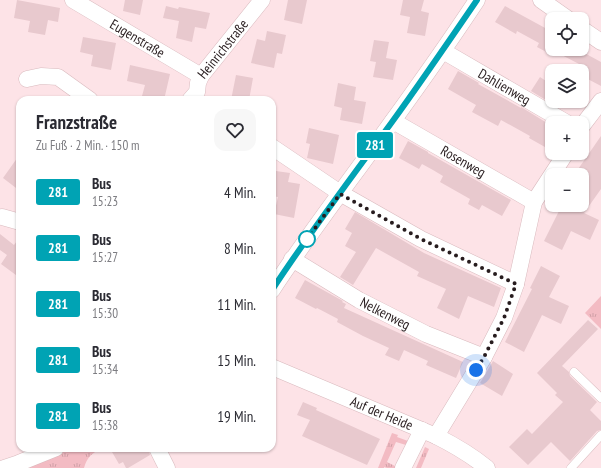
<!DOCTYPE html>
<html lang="de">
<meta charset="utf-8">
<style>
:root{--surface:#fff;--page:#f7f7f7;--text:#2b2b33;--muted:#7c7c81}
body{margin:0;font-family:"PT Sans Narrow",sans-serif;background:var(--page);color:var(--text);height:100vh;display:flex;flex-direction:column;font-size:15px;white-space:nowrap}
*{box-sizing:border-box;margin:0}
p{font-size:13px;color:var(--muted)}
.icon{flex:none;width:22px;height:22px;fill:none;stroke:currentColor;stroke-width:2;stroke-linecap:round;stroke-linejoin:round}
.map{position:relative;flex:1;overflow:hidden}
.drawer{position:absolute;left:16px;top:96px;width:260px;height:356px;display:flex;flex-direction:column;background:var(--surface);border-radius:12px;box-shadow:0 1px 3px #0004}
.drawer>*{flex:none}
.badge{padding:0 8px;border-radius:3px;font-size:14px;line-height:26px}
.fabs{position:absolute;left:545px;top:12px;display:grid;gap:8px}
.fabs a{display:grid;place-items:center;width:44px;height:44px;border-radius:8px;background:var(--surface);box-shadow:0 1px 3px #0004;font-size:20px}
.you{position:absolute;width:20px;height:20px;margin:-10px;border:3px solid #fff;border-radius:50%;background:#1a73e8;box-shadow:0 0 0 6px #1a73e833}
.map>.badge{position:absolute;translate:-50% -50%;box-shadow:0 0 0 2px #fff}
.round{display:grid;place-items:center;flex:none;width:42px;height:42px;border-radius:12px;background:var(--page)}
.head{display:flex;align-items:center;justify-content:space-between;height:68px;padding:0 20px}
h1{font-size:19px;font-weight:600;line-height:30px}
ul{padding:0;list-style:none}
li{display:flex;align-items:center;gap:12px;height:56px;padding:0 20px}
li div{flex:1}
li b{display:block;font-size:15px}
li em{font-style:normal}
li .badge{min-width:44px;font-weight:700;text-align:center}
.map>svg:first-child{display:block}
.grass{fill:url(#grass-tufts)}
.building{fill:#e8c9ce}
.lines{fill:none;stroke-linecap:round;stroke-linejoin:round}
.lane-casing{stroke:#d9babe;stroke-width:9}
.street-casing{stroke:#d9babe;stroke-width:17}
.lane{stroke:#fff;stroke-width:8}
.street{stroke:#fff;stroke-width:16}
.line-casing{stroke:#fff;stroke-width:9}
.line{stroke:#00a3b4;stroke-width:6}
.walk{stroke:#271c1e;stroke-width:4;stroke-dasharray:0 7.2}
.stop-dot{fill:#fff;stroke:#00a3b4;stroke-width:2}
.labels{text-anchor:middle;stroke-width:3;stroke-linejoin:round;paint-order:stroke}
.street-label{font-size:14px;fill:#271c1e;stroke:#fde3e7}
</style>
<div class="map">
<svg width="601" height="468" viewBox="0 0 601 468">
<defs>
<pattern id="grass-tufts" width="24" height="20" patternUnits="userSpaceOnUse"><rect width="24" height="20" fill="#f3bbc3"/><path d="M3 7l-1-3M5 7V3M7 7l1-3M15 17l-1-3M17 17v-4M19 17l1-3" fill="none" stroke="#d0a0a7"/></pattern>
</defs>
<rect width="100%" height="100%" fill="#fde3e7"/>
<!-- grass -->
<path class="grass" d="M601 296V329L585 313Z
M392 433 398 435 397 437 408 441 406 445 396 442 387 462 397 467V468H387L384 467V468H378Z
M425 447 429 449 421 468H416Z
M72 448H102C92 453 87 457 84 468H26Z"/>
<!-- building -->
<path class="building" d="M17 0 60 8 58 22 48 20 45 35 28 32 30 21 14 18Z
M125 0H143L140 15 123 11Z
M288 0H307L302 24 284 20Z
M403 0H424L421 11 429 13 425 36 407 33 410 17 400 15Z
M166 6 178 9 179 7 210 13 206 29 195 27 192 42 176 38 179 21 163 18Z
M505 6 547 29 552 20V49H577L601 62V86L582 76V71H578L581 65 552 50V55L537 47 539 43 517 31 516 34 495 22Z
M267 31 286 35 282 54 277 53 274 68 251 63 257 39 265 41Z
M83 37 116 43 111 70 91 66 93 55 80 52Z
M374 40 389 42 386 58 397 60 393 80 373 77 376 62 370 61Z
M130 65 170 74 164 100H159L142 96 145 85 127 81Z
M458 71 479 83 478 84 521 108V107L552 126V151L529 138 530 136 501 120 498 126 472 112 476 105 448 89Z
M236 75 253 78 249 100H231Z
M540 77 552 85V97L549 102 531 91Z
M338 83 356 87 354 100 366 102 362 124 340 120 342 108 334 106Z
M309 128 339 135 333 164 307 158 310 144 306 143Z
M601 136V189L584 213 599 220 590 240 571 231 562 250 544 241 562 205H582V175H574Z
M408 141 428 152V153L511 200 502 216 482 205 479 210 468 204 470 199 440 182 443 176 433 170 422 164 419 169 399 158Z
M20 154V191L3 178Z
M276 171 290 173 288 182 300 184 294 218 274 214 278 197 272 196V189Z
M355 212 424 253 501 288 494 307 468 296 459 319 437 308 446 289 417 276 419 272 376 248 353 285 340 277 356 252 345 246 352 233 345 229Z
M0 234 14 245 20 237V278L1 264 7 255 0 250Z
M541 266 560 276 549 297 569 306 561 324 542 315 524 352 505 342 532 289 530 288Z
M305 280 343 301 342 302 346 304 344 308 463 362 456 378 426 365 428 361 404 350 399 361 385 355 389 348 363 336 337 322 338 319 317 308 316 309 295 298Z
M588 320 598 329 562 366 569 372 570 376 597 402 590 410 601 421V430L597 431 570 461 551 442 528 465 509 447 527 429 532 434 563 402 555 395 557 393 537 373Z
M493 361 513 374 502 396 480 383Z
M303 402 317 408 316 410 380 439 367 465 302 436 310 420 297 415Z
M120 448H148L150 455 128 468H126L123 462 119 464 112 452Z"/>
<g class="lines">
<!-- lane casing -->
<g class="lane-casing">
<path id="lane" d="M574 372 601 398
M571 468 601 435"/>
</g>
<!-- street casing -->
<g class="street-casing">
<g id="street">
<path id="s1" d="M73 0 201 76"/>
<path d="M541 0 568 19"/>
<path d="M582 29 601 42"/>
<path id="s2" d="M443 51 567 123"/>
<path d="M27 79 41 76 58 77 90 100"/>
<path id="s3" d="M190 100 197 92 198 83 201 76 262 0"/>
<path id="s4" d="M393 121 534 202"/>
<path d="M582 126 601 101"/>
<path d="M272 147 340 193 421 239 516 284"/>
<path d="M2 217 20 222"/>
<path id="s5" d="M292 259 359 300 426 334 484 357"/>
<path d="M272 290C310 232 352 178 392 122 421 82 450 41 477 0"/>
<path id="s6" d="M272 367 436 436C454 445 471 455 487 468"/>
<path d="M436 436 484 357 504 318 516 284 534 202 566 153"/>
<path d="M157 448 167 468"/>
<path d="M4 468 19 463 56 448"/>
<path d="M403 468 422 430"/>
</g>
</g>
<!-- lane -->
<use href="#lane" class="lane"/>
<!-- street -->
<use href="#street" class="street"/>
</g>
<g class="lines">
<!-- line casing -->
<g class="line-casing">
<path id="line" d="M272 290C310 232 351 178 392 122 421 82 449 41 477 0"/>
</g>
<!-- line -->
<use href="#line" class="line"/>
<!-- walk -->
<path class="walk" d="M307 239 340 194 421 239 516 284 504 318 484 357 476 370"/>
</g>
<!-- markers -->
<circle class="stop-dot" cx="307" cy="239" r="8"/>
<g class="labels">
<!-- street labels -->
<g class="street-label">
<text dy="5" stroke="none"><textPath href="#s1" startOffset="75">Eugenstraße</textPath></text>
<text dy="5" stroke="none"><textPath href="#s3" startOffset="62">Heinrichstraße</textPath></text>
<text dy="5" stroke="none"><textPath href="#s2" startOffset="71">Dahlienweg</textPath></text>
<text dy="5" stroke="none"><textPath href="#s4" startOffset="81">Rosenweg</textPath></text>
<text dy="5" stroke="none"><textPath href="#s5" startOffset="108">Nelkenweg</textPath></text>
<text dy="5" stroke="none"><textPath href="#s6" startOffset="119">Auf der Heide</textPath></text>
</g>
</g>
</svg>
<div class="fabs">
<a><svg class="icon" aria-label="locate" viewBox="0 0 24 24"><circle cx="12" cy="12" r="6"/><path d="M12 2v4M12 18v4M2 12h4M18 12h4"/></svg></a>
<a><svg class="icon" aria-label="layers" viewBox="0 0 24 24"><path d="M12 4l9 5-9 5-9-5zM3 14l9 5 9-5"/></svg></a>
<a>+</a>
<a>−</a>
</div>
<div class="you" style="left:476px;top:370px"></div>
<b class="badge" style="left:375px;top:145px;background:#00a3b4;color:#fff">281</b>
<section class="drawer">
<div class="head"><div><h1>Franzstraße</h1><p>Zu Fuß · 2 Min. · 150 m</p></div><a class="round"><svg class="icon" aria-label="heart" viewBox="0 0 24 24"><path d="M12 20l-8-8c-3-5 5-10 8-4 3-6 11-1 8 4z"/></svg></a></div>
<ul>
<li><span class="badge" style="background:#00a3b4;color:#fff">281</span><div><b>Bus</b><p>15:23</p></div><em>4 Min.</em></li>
<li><span class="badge" style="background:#00a3b4;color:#fff">281</span><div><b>Bus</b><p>15:27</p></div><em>8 Min.</em></li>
<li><span class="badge" style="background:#00a3b4;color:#fff">281</span><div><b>Bus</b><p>15:30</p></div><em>11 Min.</em></li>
<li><span class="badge" style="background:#00a3b4;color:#fff">281</span><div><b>Bus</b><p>15:34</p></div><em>15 Min.</em></li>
<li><span class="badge" style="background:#00a3b4;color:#fff">281</span><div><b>Bus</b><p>15:38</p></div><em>19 Min.</em></li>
</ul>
</section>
</div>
